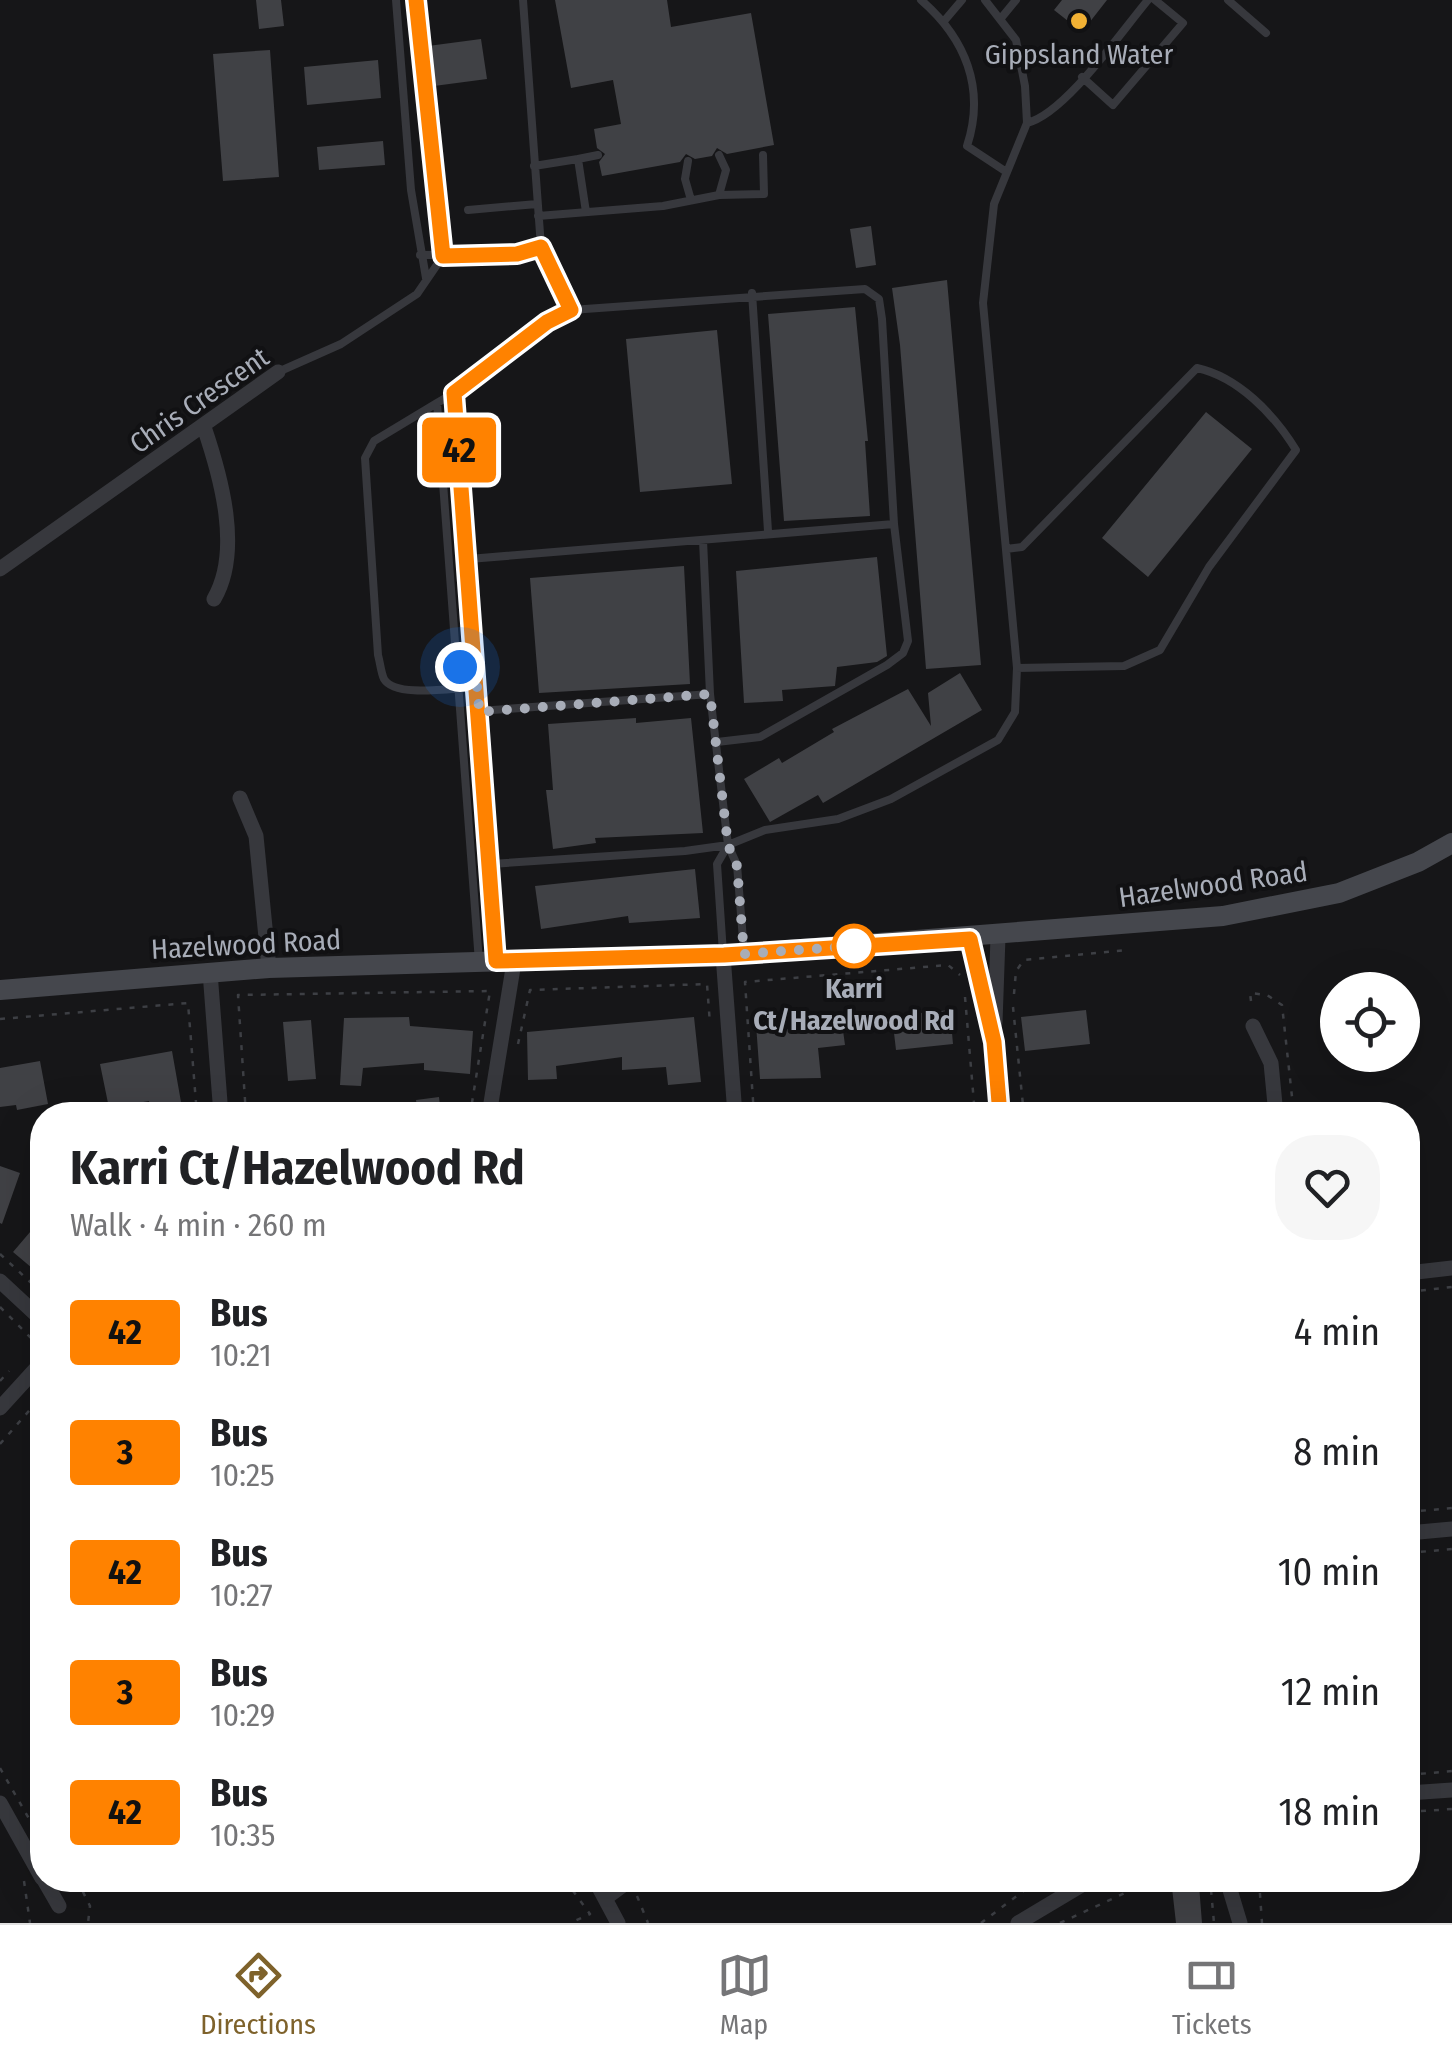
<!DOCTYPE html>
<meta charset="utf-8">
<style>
:root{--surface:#fff;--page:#f6f6f6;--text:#202124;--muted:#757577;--line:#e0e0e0;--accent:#7e622b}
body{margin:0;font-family:"Fira Sans Condensed",sans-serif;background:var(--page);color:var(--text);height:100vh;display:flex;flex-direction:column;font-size:38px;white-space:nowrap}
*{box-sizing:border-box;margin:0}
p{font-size:32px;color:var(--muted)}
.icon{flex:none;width:55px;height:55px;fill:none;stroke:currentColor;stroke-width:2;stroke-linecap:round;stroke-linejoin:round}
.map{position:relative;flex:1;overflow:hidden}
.side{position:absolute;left:30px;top:1102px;width:1390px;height:790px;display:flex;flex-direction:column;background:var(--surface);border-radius:40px;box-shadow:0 10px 40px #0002}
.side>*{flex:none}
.badge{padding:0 20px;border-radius:8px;font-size:35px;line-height:65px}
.controls{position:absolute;left:1320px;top:972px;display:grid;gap:20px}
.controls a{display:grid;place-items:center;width:100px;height:100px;border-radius:50%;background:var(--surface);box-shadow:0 10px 40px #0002;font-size:50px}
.you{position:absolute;width:50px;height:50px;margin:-25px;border:8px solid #fff;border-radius:50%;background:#1a73e8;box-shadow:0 0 0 15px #1a73e833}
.map>.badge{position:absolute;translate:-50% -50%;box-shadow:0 0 0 5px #fff}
.round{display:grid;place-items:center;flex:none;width:105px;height:105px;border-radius:40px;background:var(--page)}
.headline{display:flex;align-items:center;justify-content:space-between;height:170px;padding:0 40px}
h1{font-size:48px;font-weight:700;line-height:75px}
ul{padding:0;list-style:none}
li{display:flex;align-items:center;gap:30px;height:120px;padding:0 40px}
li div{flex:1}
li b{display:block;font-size:38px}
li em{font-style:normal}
li .badge{min-width:110px;font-weight:700;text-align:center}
.menu{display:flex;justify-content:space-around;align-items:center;height:140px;border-top:2px solid var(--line);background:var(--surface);font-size:28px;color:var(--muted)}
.menu a{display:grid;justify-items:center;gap:5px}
.menu .selected{color:var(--accent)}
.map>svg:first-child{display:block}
.building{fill:#404145}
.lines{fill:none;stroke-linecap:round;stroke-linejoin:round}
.path{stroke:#3d3f44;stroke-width:2.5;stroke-dasharray:5 8;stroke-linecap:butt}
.lane{stroke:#37383d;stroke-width:8}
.street{stroke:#37383d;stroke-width:15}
.secondary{stroke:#45474d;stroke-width:20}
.line-casing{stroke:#fff;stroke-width:22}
.line{stroke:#ff8200;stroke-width:15}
.walk{stroke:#a8adb8;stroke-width:10;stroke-dasharray:0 18}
.poi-dot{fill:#f2b134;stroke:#111113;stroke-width:4}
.stop-dot{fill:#fff;stroke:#ff8200;stroke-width:5}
.labels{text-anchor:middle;stroke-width:8;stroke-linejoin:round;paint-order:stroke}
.poi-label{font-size:28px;fill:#a8adb8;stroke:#111113}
.street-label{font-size:28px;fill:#a8adb8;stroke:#111113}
.stop-label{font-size:28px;font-weight:bold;fill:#a8adb8;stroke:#111113}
</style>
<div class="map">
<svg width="1452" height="1923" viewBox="0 0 1452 1923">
<rect width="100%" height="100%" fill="#161618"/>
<!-- building -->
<path class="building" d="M256 0H281L284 26 259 29Z
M555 0H667L671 27 751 13 774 145 727 154 717 148 712 156 695 159 686 154 680 162 602 176 599 162 605 154 597 148 594 129 621 124 613 80 571 88Z
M1062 0H1107L1082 32 1054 10Z
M481 39 487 79 434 86 428 46Z
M270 50 279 177 223 181 213 54Z
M378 60 381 98 307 105 304 67Z
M383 141 385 165 319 170 317 147Z
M871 226 876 265 856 268 850 229Z
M947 280 981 665 926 669 900 345 892 288Z
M855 307 868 441H865L870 516 784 521 768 314Z
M717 330 732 484 640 492 626 339Z
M1206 412 1252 449 1148 577 1102 538Z
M877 557 887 656 877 662 837 667 835 686 782 690 783 701 744 703 736 571Z
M684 566 690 684 539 693 530 578Z
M960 673 982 710 823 803 818 795 770 822 744 779 779 758 782 763 834 732 832 729 908 689 931 726 928 693Z
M636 718V723L691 718 703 833 595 838 596 843 553 849 546 790H553L548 724Z
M695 869 700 918 629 923 628 916 541 929 535 886Z
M950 1010 953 1044 896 1050 892 1016Z
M1086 1010 1090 1044 1025 1051 1021 1017Z
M409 1017 410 1026 473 1031 470 1074 424 1070V1063L363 1068 361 1086 340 1085 344 1018Z
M694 1017 701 1082 668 1085 666 1067 622 1070V1057L556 1066 557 1079 528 1080 527 1032Z
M311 1020 316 1079 288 1081 283 1022Z
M786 1021 787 1029 842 1023 845 1045 818 1048 821 1078 760 1079 756 1024Z
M172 1051 181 1102 150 1108 149 1101 109 1108 100 1064Z
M40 1061 48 1104 17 1110 16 1105 0 1107V1068Z
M439 1097 441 1115H418L416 1100Z
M0 1166 20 1173 2 1224 0 1223Z
M42 1218V1255L32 1268 13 1252Z
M1199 1885 1202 1923H1176L1172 1888Z"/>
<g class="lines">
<!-- path -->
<path class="path" d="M1014 994 1016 971 1024 960 1128 950
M965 997 975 1115
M1251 1001 1250 993 1267 995 1282 1005 1294 1115
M1013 1007 1024 1115
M0 1019 188 1003 197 1115
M518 1044 530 990 707 984 710 1024
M246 1115 238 995 490 991 470 1115
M754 1115 745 982 948 965 960 975
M0 1254 42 1293
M1408 1292 1452 1287
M0 1307 36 1343 32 1347
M0 1381 9 1371
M0 1444 42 1396
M1408 1512 1452 1508
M1408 1553 1452 1549
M0 1768 32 1824
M1408 1775 1452 1771
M1408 1812 1452 1809
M77 1880 90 1906 88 1923
M565 1880 590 1914 570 1923
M1259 1880 1262 1923
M24 1881 30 1923
M1211 1890 1214 1923
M637 1896 648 1923
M981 1923 1038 1880
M1060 1923 1153 1880"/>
<!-- lane -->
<path class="lane" d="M396 0 411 190 426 278
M523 0 541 247
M921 0C965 38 986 88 967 146L1005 171
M1228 0 1266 33
M1002 17 1016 0
M945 20 962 0
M1082 77 1113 105 1183 23 1155 0
M1027 123C1065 114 1121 32 1148 0
M578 159 598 155
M688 161 685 179 691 200
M534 166 578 159 586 212
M719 195 726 170 719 155
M468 210 537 204
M538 216 663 206 719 195 764 194 763 155
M420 255 517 254 541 247 571 310
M752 293 768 531
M278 372 341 344 417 294 443 256 416 0
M454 393 437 403 479 962
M437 403 374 441 365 458 378 655C380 662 381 673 384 679 396 699 456 687 478 687
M703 540 710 694 728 845 737 865 744 952
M1006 549 1022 547 1197 368C1238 377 1274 414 1296 450L1209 567 1160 650 1124 666 1017 668
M469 559 894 524
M479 711 710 694
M491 864 685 851 728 845 765 830 838 819 891 799 998 740 1015 712 1017 668 983 303 994 204 1027 123 1025 86 1016 40 985 0
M723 953 717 864 728 845
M496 961 454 393 547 323 571 310 865 289 879 299 882 319 894 524 908 641 903 653 887 665 760 737 717 742"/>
<!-- street -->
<path class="street" d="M204 427C221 477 242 551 214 599
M0 569 278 372
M240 798 256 836 269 968
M969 939 994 1042 1000 1115
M723 955 735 1115
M210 972 221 1115
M995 1023 998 937
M1253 1026 1271 1063 1276 1115
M489 1115 514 962
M1408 1273 1452 1268
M0 1281 42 1320
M0 1408 42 1362
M1408 1533 1452 1529
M1408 1793 1452 1790
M0 1803 42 1878
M44 1880 59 1906
M595 1880 618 1923
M1227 1880 1240 1923
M607 1897 630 1880
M1018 1923 1090 1880"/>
<!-- secondary -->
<path class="secondary" d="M0 990 269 968 723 955 1223 916 1339 893 1418 862 1452 843"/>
</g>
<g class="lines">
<!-- line casing -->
<g class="line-casing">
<path id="line" d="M416 0 443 256 517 254 541 247 571 310 547 322 454 393 496 961 724 955 970 939 994 1042 1000 1115"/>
</g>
<!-- line -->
<use href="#line" class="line"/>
<!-- walk -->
<path class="walk" d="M460 667 461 687H478L479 712 710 694 728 845 737 866 744 954 854 946"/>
</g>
<!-- markers -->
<circle class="poi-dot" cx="1079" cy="21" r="10"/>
<circle class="stop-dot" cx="854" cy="946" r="20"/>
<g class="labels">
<!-- poi labels -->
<g class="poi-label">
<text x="1079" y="64">Gippsland Water</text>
</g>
<!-- street labels -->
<g class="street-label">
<text transform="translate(199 400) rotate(-35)" y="10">Chris Crescent</text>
<text transform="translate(1213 884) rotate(-8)" y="10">Hazelwood Road</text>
<text transform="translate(246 944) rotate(-3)" y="10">Hazelwood Road</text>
</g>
<!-- stop labels -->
<g class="stop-label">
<text x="854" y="998">Karri<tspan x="854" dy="32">Ct/Hazelwood Rd</tspan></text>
</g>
</g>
</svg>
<div class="controls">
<a><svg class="icon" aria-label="locate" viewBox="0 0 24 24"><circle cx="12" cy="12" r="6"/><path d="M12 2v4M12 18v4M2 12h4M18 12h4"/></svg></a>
</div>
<div class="you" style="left:460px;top:667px"></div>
<b class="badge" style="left:459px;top:450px;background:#ff8200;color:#111">42</b>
<section class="side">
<div class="headline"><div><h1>Karri Ct/Hazelwood Rd</h1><p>Walk · 4 min · 260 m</p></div><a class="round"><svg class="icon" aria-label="heart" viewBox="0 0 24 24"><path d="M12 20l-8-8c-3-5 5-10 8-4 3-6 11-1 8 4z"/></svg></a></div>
<ul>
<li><span class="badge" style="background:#ff8200;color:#111">42</span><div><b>Bus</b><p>10:21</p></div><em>4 min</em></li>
<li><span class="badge" style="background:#ff8200;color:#111">3</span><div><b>Bus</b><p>10:25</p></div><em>8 min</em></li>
<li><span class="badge" style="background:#ff8200;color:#111">42</span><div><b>Bus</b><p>10:27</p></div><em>10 min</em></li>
<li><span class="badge" style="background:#ff8200;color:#111">3</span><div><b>Bus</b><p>10:29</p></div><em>12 min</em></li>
<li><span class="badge" style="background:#ff8200;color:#111">42</span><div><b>Bus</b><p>10:35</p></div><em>18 min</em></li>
</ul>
</section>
</div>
<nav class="menu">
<a class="selected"><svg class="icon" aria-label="directions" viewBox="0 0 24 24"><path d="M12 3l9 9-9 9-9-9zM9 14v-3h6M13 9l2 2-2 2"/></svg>Directions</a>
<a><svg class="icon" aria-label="map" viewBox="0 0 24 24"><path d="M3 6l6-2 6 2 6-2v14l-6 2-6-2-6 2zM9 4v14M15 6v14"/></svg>Map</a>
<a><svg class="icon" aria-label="tickets" viewBox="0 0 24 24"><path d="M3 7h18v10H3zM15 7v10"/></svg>Tickets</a>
</nav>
